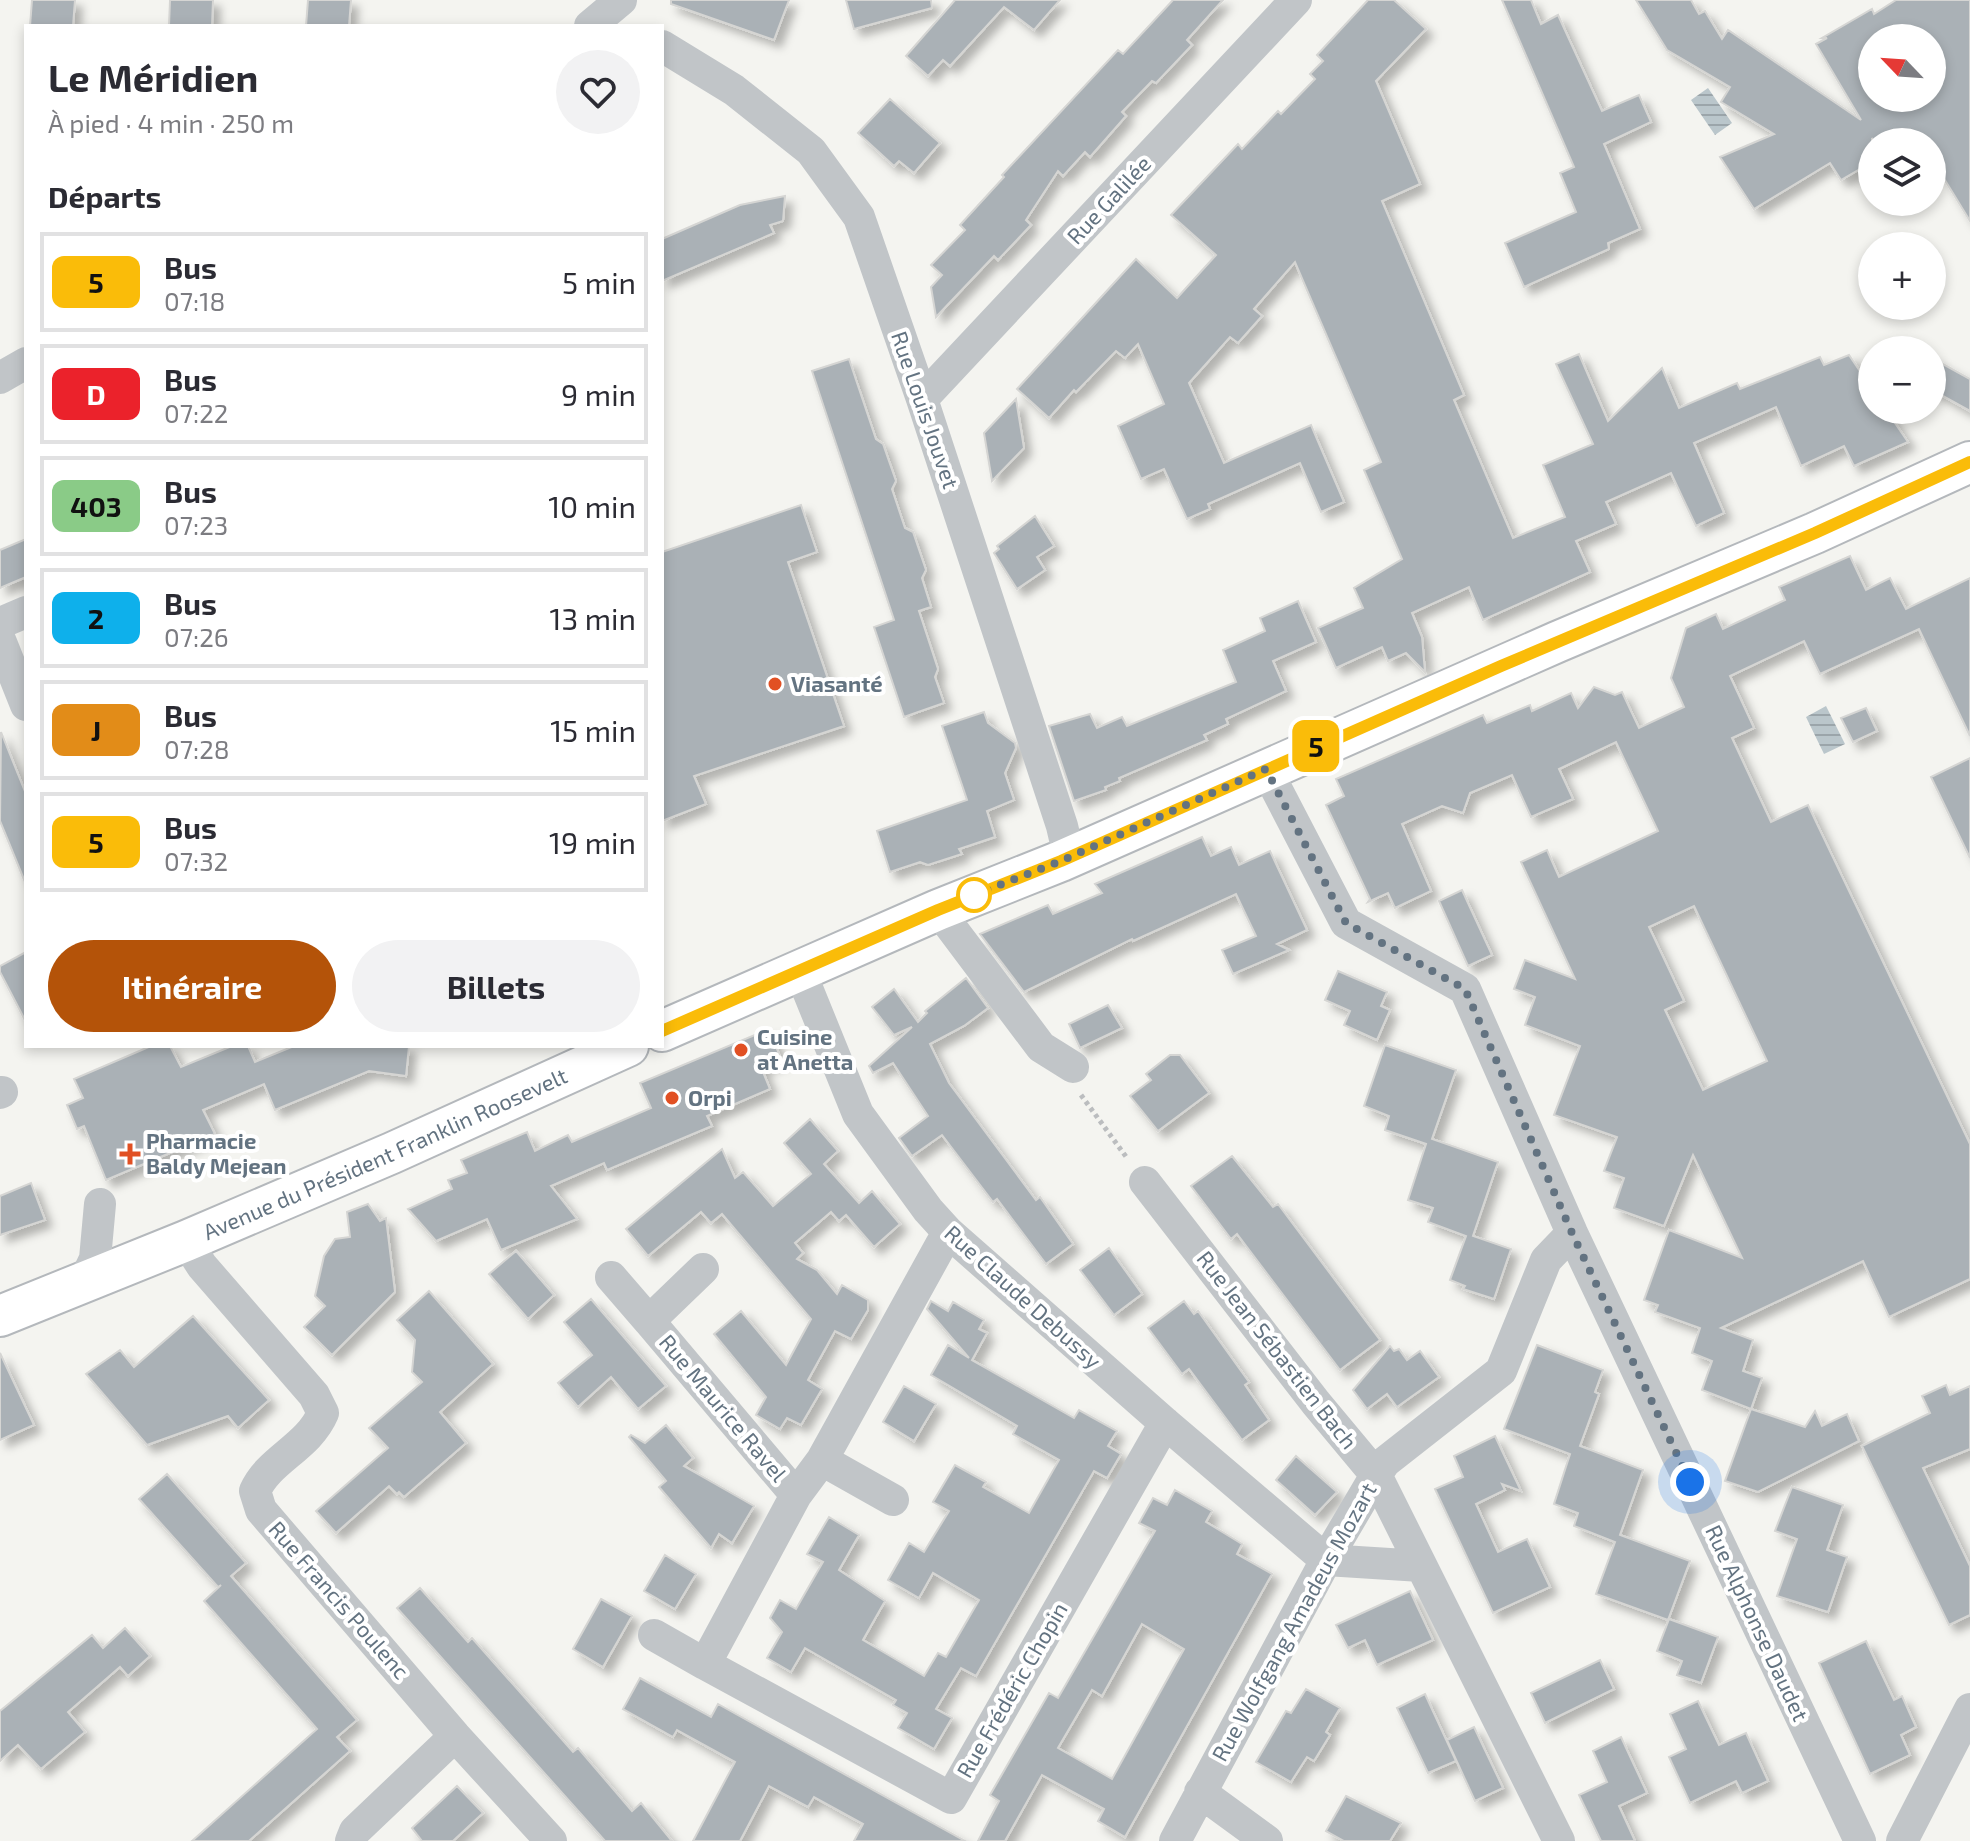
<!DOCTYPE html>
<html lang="fr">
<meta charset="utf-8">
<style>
:root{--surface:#fff;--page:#f2f2f3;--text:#2b2b33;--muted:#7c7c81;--line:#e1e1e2;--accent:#b45309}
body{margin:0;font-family:"Exo 2",sans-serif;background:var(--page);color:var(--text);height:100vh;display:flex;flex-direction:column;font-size:30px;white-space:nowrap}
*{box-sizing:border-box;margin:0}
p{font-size:26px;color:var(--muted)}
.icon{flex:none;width:44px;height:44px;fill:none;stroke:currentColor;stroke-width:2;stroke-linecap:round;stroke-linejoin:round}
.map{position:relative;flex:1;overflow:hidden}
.side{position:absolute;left:24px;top:24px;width:640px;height:1024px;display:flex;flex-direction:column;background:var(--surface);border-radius:0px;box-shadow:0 4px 12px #0003}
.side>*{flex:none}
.badge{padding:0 16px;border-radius:12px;font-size:28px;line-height:52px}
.needle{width:52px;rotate:295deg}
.controls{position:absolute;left:1858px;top:24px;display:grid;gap:16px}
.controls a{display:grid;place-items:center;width:88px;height:88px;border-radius:50%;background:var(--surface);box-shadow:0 4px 12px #0003;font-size:40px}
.you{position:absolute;width:40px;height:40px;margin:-20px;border:6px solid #fff;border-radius:50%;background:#1a73e8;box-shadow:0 0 0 12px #1a73e833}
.map>.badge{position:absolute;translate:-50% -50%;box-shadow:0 0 0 4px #fff}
h2{padding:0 24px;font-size:30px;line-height:72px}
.round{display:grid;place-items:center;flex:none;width:84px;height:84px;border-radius:42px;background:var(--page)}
.headline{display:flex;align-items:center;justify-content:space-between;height:136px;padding:0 24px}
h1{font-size:38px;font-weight:700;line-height:60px}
.primary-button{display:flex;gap:16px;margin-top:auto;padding:16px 24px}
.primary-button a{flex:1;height:92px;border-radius:48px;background:var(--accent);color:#fff;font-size:32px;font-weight:700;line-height:92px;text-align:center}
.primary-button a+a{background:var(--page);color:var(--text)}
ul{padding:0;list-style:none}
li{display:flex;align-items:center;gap:24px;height:100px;margin:0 16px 12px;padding:0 8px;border:4px solid var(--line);border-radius:0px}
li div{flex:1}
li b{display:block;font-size:30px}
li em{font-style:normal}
li .badge{min-width:88px;font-weight:700;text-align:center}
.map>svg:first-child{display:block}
.water{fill:url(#water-rules)}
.building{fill:#aab1b6;stroke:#d5d5d3;stroke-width:2;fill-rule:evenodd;filter:url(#shadow)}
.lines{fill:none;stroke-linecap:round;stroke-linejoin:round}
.major-casing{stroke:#b4b8bc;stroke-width:44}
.path{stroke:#bbbdbf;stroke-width:5;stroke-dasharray:4 4;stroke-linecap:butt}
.minor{stroke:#c1c5c8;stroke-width:32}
.major{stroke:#fff;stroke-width:40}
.line-casing{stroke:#fff;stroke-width:18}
.line{stroke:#fabc09;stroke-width:12}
.walk{stroke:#637381;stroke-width:8;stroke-dasharray:0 14.4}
.poi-dot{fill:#e15023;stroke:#fff;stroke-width:3}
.stop-dot{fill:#fff;stroke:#fabc09;stroke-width:4}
.labels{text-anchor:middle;stroke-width:8;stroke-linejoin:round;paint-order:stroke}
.street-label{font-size:22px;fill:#637381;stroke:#fff}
.poi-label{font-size:22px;font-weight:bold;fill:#637381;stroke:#fff;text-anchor:start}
</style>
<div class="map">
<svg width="1970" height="1841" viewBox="0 0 1970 1841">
<defs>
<pattern id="water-rules" width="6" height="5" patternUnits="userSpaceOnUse" patternTransform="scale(2)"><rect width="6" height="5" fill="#bac6cb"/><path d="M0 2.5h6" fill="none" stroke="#9ba5aa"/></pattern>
<filter id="shadow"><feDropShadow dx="7" dy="7" stdDeviation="4" flood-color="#0004"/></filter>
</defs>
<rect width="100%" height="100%" fill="#f4f4f0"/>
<!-- water -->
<path class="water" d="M1708 88 1732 123 1715 135 1691 100Z
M1826 706 1845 744 1824 754 1806 717Z"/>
<!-- building -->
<path class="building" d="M32 0H75L73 26H30Z
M170 0H213L212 26H169Z
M308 0H351L349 26H306Z
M671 0H789L774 40 671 4Z
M846 0H931L932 8 854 29Z
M955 0H1060L1034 30 1004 7 950 66 943 60 928 76 906 56Z
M1173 0H1223L1187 40 1192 45 1156 83 1152 81 1122 112 1126 116 1090 157 1085 152 1063 176 1058 171 1026 220 1031 225 998 260 994 256 936 317 931 287 942 275 931 265 965 230 960 225 1004 177 1002 175 1118 50 1123 54Z
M1368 0H1394L1426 29 1376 81 1420 184 1382 201 1464 395 1454 400 1513 538 1565 517 1543 465 1593 444 1556 364 1579 354 1608 421 1662 368 1679 408 1737 383 1740 389 1820 357 1824 365 1849 355 1872 389V410H1886L1908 442 1854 466 1844 446 1801 466 1776 407 1694 443 1724 513 1696 526 1671 473 1606 502 1616 524 1576 541 1590 572 1483 620 1469 587 1412 613 1422 637 1425 672 1406 653 1388 661 1382 647 1336 668 1318 628 1363 608 1354 588 1402 559 1364 470 1381 462 1295 262 1254 309 1262 316 1238 343 1230 337 1189 383 1224 463 1311 425 1344 502 1321 512 1300 463 1208 504 1210 509 1187 519 1164 469 1141 479 1118 426 1164 404 1138 344 1125 358 1116 351 1076 392 1074 390 1049 418 1017 389 1136 259 1177 298 1216 255 1171 215 1238 144 1242 149 1278 111 1281 114 1315 79 1310 74 1323 61 1317 55Z
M1502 0H1531L1541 24 1558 15 1602 111 1639 95 1651 122 1604 144 1640 229 1608 243 1609 249 1524 287 1505 243 1576 212 1560 173 1574 167Z
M1636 0H1691L1699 14 1705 11 1722 39 1728 30 1861 120 1816 44 1827 38H1822L1872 9 1874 14 1896 0H1970V221L1932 159V142H1874L1872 138V162L1841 180 1830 163 1754 209 1720 157 1774 134 1721 102 1730 87 1667 50ZM1872 38H1932V98H1872Z
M890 99 940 143 914 173 899 161 894 166 858 133Z
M785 196 783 221 770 225 774 233 662 281V239L740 205Z
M1932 358 1970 379V411L1932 390Z
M849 359 876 439 883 444 896 481 892 489 905 528 913 532 926 570 922 578 931 607 919 611 938 669 935 677 944 703 904 717 874 627 894 620 812 371Z
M1016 399 1024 448 992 481 984 433Z
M801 505 817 552 788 562 844 726 694 776 706 804 662 821V552Z
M1035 516 1054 546 1037 557 1045 570 1017 589 994 553 999 549 997 546Z
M26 539V577L0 588V550Z
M1850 556 1866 590 1890 578 1906 609 1970 578V736L1919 629 1820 674 1804 641 1730 676 1754 728 1732 738 1771 822 1808 805 1970 1144V1279L1889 1317 1863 1261 1721 1328 1753 1340 1743 1371 1762 1378 1751 1409 1702 1390 1712 1361 1692 1353 1700 1328 1655 1312 1658 1305 1644 1300 1669 1230 1742 1258 1693 1155 1664 1226 1614 1208 1624 1178 1604 1171 1617 1137 1554 1115 1580 1046 1525 1025 1535 997 1514 989 1525 960 1575 979 1521 862 1547 850 1559 877 1658 831 1616 742 1559 769 1573 799 1531 817 1512 775 1470 793 1463 813 1442 806 1402 824 1431 891 1395 908 1388 893 1368 902 1370 899 1326 805 1344 796 1336 779 1483 715 1487 723 1530 705 1532 711 1571 693 1578 708 1594 687 1615 695 1622 692 1639 728 1684 707 1671 678 1686 628 1716 614 1723 629 1785 600 1779 587ZM1694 906 1767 1061 1703 1090 1665 1010 1684 1001 1649 927Z
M1298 601 1316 642 1273 661 1286 691 1226 719 1228 724 1204 735 1207 740 1119 778 1120 781 1105 787 1106 790 1074 801 1049 726 1090 714 1097 728 1122 717 1127 726 1236 682 1223 650 1265 631 1260 618Z
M1866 708 1877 731 1853 742 1841 718Z
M984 712 988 723 1015 743 1016 748 1005 773 1014 800 987 811 995 837 959 849 962 854 928 865 920 862 890 872 877 831 967 800 942 726Z
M1 732 26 794 25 882 0 821Z
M1970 758V858L1931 777Z
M1202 837 1211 856 1231 847 1239 865 1270 851 1307 930 1277 944 1289 950 1233 974 1222 950 1256 936 1236 894 1133 941 1132 939 1024 992 980 934 1048 905 1053 914 1102 893 1095 884Z
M1462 890 1492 955 1468 966 1439 901Z
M26 952V1022L0 972V966Z
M1338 971 1387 992 1381 1006 1390 1010 1377 1040 1344 1025 1350 1011 1325 1000Z
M966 978 988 1008 964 1026 930 1044 949 1083 1036 1200 1040 1197 1073 1244 1046 1264 997 1199 993 1202 942 1135 912 1156 899 1138 928 1116 893 1063 873 1073 869 1066 912 1027 894 1035 872 1007 894 989 918 1022 927 1013 925 1011Z
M1108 1005 1122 1028 1080 1048 1069 1024Z
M769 1029 781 1059 761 1067 770 1089 707 1116 712 1126 607 1170 604 1163 551 1186 577 1219 501 1250 487 1219 436 1241 408 1209 452 1189 448 1180 467 1173 461 1160 527 1132 535 1151 568 1135 572 1142 651 1108 640 1083Z
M1385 1045 1456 1070 1432 1139 1498 1162 1473 1236 1511 1249 1494 1299 1463 1289 1465 1286 1450 1280 1466 1236 1428 1222 1433 1208 1408 1200 1426 1144 1385 1130 1389 1116 1364 1106Z
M151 1046H170L181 1067 232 1046H248L255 1062 294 1046H409L406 1076 369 1071 275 1110 264 1084 203 1110 215 1134 106 1180 84 1126 77 1129 67 1105 83 1098 74 1079Z
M1170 1055H1180L1209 1093 1158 1131 1130 1096 1151 1080 1146 1074Z
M810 1119 838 1151 824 1164 859 1203 872 1191 900 1224 874 1247 846 1215 839 1221 831 1212 795 1243 803 1253 797 1259 817 1270 837 1294 842 1285 868 1300V1310L851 1339 835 1331 808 1380 822 1389 801 1425 787 1418 780 1429 756 1415 766 1397 714 1334 741 1311 786 1365 811 1319 722 1214 711 1223 701 1212 648 1256 626 1229 722 1149 735 1178 743 1172 773 1206 811 1174 784 1143Z
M1232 1156 1273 1207 1278 1204 1380 1340 1340 1370 1237 1234 1231 1239 1191 1186Z
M31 1183 45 1220 0 1235V1196Z
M368 1204 380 1221 386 1218 395 1292 332 1355 304 1327 325 1306 315 1296 324 1256 335 1239 350 1237 347 1212Z
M1109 1248 1142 1294 1114 1315 1080 1270Z
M516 1251 554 1295 528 1319 489 1274Z
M429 1291 493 1364 440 1412 466 1443 404 1497 399 1492 397 1494 389 1486 336 1533 316 1511 388 1448 369 1428 422 1382 412 1372 415 1340 397 1320Z
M591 1299 666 1386 638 1409 611 1377 578 1407 558 1383 592 1355 564 1322Z
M931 1301 948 1311 953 1302 984 1320 979 1329 987 1333 972 1360 1074 1418 1079 1410 1117 1431 1108 1446 1121 1454 1107 1478 1094 1471 976 1676 961 1668 936 1709 952 1718 934 1749 898 1728 907 1713 893 1705 896 1700 805 1648 791 1672 767 1658 782 1632 770 1618 780 1600 796 1609 823 1562 807 1554 829 1517 859 1535 839 1570 885 1601 863 1640 924 1676 938 1653 946 1657 979 1600 933 1573 919 1598 888 1580 909 1543 924 1552 949 1511 933 1502 955 1465 986 1482 983 1487 1029 1513 1059 1460 1013 1434 1017 1426 931 1375 948 1345 969 1358 927 1309Z
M1184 1301 1194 1314 1198 1311 1249 1382 1245 1385 1269 1420 1242 1440 1189 1369 1182 1374 1148 1328Z
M193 1316 269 1400 238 1428 228 1416 147 1445 86 1374 120 1350 134 1367Z
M1537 1345 1603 1370 1595 1392 1599 1394 1580 1446 1643 1470 1620 1535 1690 1561 1668 1620 1596 1594 1615 1542 1574 1526 1578 1513 1554 1504 1570 1454 1504 1429Z
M1390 1346 1394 1351 1399 1349 1407 1360 1420 1351 1439 1377 1397 1407 1387 1394 1367 1409 1353 1390Z
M0 1353 34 1425 0 1440Z
M1946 1385 1950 1395 1970 1386V1449L1923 1468 1970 1566V1615L1949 1625 1862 1446 1930 1413 1922 1396Z
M904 1386 936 1404 914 1441 883 1422Z
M1751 1409 1805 1427 1815 1411 1822 1426 1847 1414 1859 1441 1758 1492 1725 1481Z
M666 1425 693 1458 684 1466 754 1506 732 1543 719 1534 711 1548 659 1487 666 1481 629 1437 631 1435 645 1443Z
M1495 1436 1521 1491 1502 1484 1505 1490 1476 1504 1498 1552 1527 1539 1550 1587 1493 1613 1435 1489 1463 1477 1454 1456Z
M1296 1456 1337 1492 1315 1515 1276 1480Z
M167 1474 246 1563 231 1576 357 1720 337 1737 350 1751 249 1841H192L317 1729 204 1601 221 1585 218 1587 139 1499Z
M1792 1487 1843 1505 1827 1550 1847 1557 1828 1612 1777 1596 1797 1539 1775 1531Z
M1175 1490 1212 1511 1206 1522 1242 1544 1237 1554 1272 1574 1125 1837 1098 1821 1104 1809 1042 1775 1005 1841H978L999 1801 990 1795 1049 1693 1058 1698 1155 1531 1139 1523 1153 1498 1167 1505ZM1142 1624 1184 1649 1112 1779 1058 1748 1092 1690 1102 1696Z
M665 1555 696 1574 675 1609 644 1591Z
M420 1588 468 1642 472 1638 573 1752 578 1748 632 1811 641 1803 672 1841H605L397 1608Z
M1410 1591 1433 1640 1377 1665 1365 1640 1348 1648 1336 1625Z
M601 1599 632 1616 603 1667 573 1649Z
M1669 1619 1718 1637 1701 1683 1677 1675 1682 1661 1657 1651Z
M125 1628 150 1656 128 1676 120 1667 68 1712 85 1732 41 1769 18 1745 0 1761V1711L92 1635 103 1648Z
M1866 1641 1894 1700 1902 1696 1916 1727 1901 1735 1910 1755 1870 1774 1819 1663Z
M1600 1660 1614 1689 1545 1723 1531 1693Z
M640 1678 711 1717 718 1704 965 1841H854L863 1824 814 1797 808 1807 769 1786 740 1841H693L735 1762 677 1730 673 1737 623 1709Z
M1306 1689 1340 1708 1326 1732 1330 1735 1314 1761 1307 1757 1291 1782 1256 1762 1286 1711 1291 1713Z
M1425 1694 1456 1761 1428 1773 1397 1708Z
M1698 1701 1719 1745 1746 1733 1768 1781 1742 1793 1736 1781 1690 1803 1669 1757 1686 1749 1670 1714Z
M1474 1727 1503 1788 1475 1801 1447 1740Z
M1621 1737 1647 1793 1619 1806 1635 1841H1601L1579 1795 1607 1782 1593 1751Z
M457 1786 483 1813 453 1841H422L412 1828Z
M1346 1796 1401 1823 1390 1841H1344L1326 1831Z"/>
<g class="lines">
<!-- major casing -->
<g class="major-casing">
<g id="major">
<path d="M662 1031 938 910 1061 861 1557 642 1815 533 1970 462"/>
<path id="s1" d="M0 1316 186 1241 392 1153 628 1046"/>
</g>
</g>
<!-- path -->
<path class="path" d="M1081 1095 1127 1158"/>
<!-- minor -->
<path class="minor" d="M590 26 621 0
M662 46 734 90 811 151 859 217 922 399 1062 826 1069 856
M0 378 26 363
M922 399 1296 0
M0 623 26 612
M0 640 26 705
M1266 769 1346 923 1465 989 1572 1233 1860 1841
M938 910 1041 1047 1073 1067
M800 971 858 1114 928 1210 948 1232 1165 1423 1326 1560 1421 1566
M0 1093 2 1092
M1145 1182 1316 1403 1376 1475 1559 1841
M948 1232 822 1460 796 1495 705 1664 951 1798 1165 1423
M186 1241 202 1266 314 1395 323 1413C308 1448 269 1459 255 1491L261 1510 455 1736 551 1841
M703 1269 649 1321 796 1495
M611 1277 649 1321
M84 1282 95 1259 100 1204
M822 1460 893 1500
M654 1635 705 1664
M1200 1792 1267 1841
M351 1841 355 1831 455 1736
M1175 1841 1326 1560 1376 1475 1385 1462 1501 1371 1546 1260 1572 1233
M1902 1841 1970 1709"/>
<!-- major -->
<use href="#major" class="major"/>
</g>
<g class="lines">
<!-- line casing -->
<g class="line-casing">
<path id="line" d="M662 1031 938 910 1061 861 1501 666 1815 533 1970 462"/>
</g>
<!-- line -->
<use href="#line" class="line"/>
<!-- walk -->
<path class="walk" d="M974 895 1061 861 1266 769 1346 923 1465 989 1572 1233 1690 1482"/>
</g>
<!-- markers -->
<g class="poi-dot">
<circle cx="775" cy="684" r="8"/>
<circle cx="741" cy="1050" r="8"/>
<circle cx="672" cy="1098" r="8"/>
<path d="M126 1142h8v8h8v8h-8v8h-8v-8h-8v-8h8z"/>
</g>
<circle class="stop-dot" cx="974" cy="895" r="16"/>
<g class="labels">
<!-- street labels -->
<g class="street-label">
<text transform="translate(1109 200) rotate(-47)" y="8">Rue Galilée</text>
<text transform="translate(925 410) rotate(71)" y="8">Rue Louis Jouvet</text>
<text dy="8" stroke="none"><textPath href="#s1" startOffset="418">Avenue du Président Franklin Roosevelt</textPath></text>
<text transform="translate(1023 1297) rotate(42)" y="8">Rue Claude Debussy</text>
<text transform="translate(1277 1350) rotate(52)" y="8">Rue Jean Sébastien Bach</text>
<text transform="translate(723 1408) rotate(50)" y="8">Rue Maurice Ravel</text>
<text transform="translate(339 1600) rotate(49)" y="8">Rue Francis Poulenc</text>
<text transform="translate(1294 1622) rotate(-61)" y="8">Rue Wolfgang Amadeus Mozart</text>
<text transform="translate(1757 1623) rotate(65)" y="8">Rue Alphonse Daudet</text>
<text transform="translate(1012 1690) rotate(-60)" y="8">Rue Frédéric Chopin</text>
</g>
<!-- poi labels -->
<g class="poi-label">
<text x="791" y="692">Viasanté</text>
<text x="757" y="1045">Cuisine<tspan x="757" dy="25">at Anetta</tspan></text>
<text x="688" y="1106">Orpi</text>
<text x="146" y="1149">Pharmacie<tspan x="146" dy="25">Baldy Mejean</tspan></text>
</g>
</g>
</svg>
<div class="controls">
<a><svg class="needle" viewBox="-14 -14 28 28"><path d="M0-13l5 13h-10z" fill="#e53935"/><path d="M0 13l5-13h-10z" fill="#7c7c81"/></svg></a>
<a><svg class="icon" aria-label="layers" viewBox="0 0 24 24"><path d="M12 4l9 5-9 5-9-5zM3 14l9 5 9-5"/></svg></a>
<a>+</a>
<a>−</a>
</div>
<div class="you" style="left:1690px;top:1482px"></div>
<b class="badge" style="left:1316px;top:746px;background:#fabc09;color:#111">5</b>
<section class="side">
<div class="headline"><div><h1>Le Méridien</h1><p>À pied · 4 min · 250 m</p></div><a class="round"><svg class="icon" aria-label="heart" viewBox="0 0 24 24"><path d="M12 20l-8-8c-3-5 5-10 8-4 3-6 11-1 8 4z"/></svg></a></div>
<h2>Départs</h2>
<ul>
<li><span class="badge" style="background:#fabc09;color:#111">5</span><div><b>Bus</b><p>07:18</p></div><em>5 min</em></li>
<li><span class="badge" style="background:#eb222b;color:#fff">D</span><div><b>Bus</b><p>07:22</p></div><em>9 min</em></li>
<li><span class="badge" style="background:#8acb87;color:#111">403</span><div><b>Bus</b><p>07:23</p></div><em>10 min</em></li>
<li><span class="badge" style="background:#0eb0eb;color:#111">2</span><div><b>Bus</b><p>07:26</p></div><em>13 min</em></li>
<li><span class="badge" style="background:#e28c18;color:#111">J</span><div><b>Bus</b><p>07:28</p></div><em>15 min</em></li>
<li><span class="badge" style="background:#fabc09;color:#111">5</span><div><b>Bus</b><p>07:32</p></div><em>19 min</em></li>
</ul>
<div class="primary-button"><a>Itinéraire</a><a>Billets</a></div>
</section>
</div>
